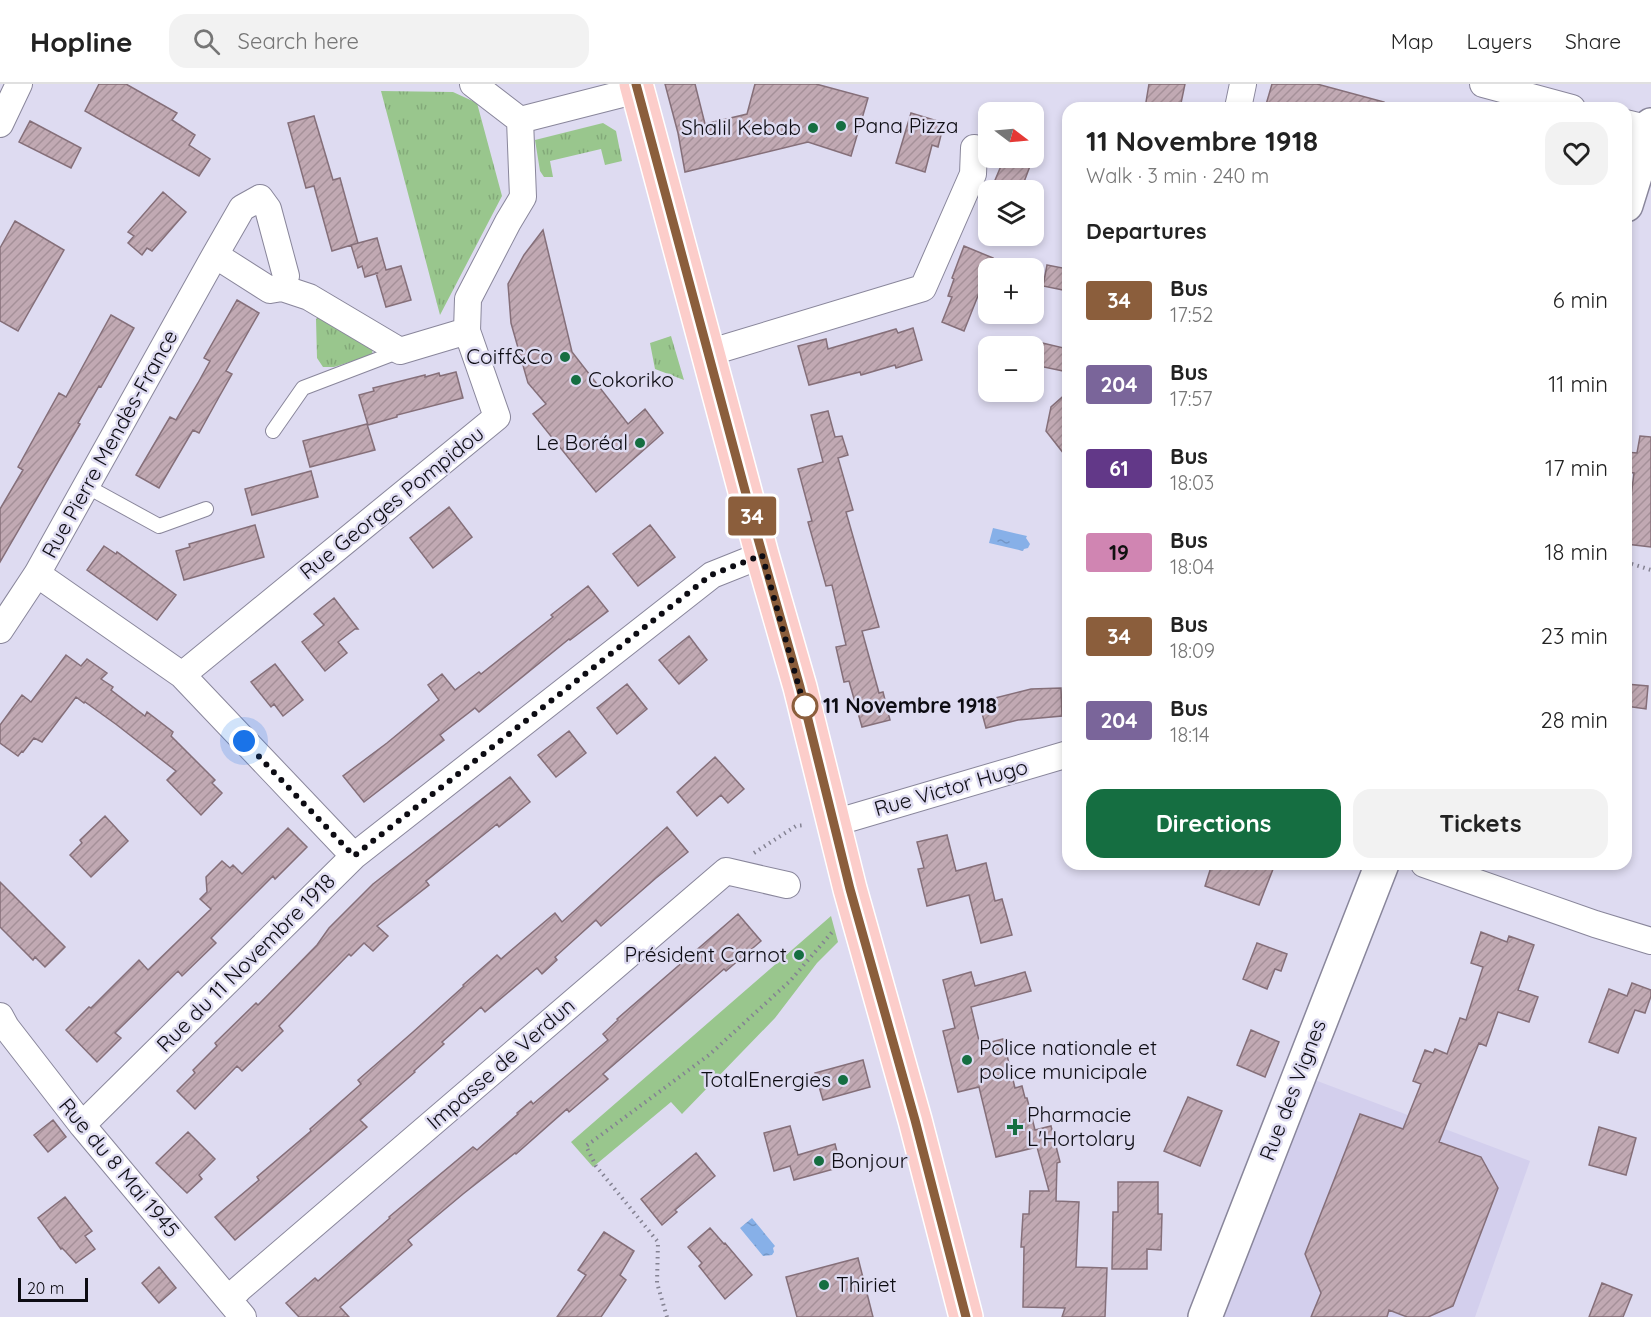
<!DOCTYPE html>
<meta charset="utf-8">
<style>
:root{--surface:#fff;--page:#f2f2f2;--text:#222;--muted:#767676;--line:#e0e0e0;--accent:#156e41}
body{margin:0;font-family:Quicksand,sans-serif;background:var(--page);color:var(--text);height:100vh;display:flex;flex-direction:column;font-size:22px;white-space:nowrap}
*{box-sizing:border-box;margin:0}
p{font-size:20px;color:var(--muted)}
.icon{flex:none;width:33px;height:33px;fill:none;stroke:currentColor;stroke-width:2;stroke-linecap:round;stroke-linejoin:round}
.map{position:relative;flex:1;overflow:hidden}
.side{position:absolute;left:1062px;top:18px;width:570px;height:768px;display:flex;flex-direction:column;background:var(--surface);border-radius:18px;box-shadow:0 3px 9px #0003}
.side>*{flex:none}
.badge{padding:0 12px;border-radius:4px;font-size:21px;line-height:39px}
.needle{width:39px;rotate:106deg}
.tools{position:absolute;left:978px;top:18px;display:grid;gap:12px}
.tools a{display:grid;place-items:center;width:66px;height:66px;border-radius:12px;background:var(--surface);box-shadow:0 3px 9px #0003;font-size:30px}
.scale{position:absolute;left:18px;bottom:15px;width:70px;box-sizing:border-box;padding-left:6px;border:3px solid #0d0c13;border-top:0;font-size:16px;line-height:21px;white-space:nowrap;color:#0d0c13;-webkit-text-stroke:4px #dedbf1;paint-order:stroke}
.you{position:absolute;width:30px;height:30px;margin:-15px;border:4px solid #fff;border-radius:50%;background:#1a73e8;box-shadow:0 0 0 9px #1a73e833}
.map>.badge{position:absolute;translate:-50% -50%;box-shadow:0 0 0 3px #fff}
h2{padding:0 24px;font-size:22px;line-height:54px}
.round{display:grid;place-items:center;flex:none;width:63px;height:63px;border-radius:18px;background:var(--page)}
.headline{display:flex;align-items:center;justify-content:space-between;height:102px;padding:0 24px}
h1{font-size:28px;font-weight:700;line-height:45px}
.primary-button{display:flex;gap:12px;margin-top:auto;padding:12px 24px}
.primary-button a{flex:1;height:69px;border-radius:18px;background:var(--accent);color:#fff;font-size:24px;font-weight:700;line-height:69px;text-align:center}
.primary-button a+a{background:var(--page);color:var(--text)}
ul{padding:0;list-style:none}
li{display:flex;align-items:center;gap:18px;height:84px;padding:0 24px}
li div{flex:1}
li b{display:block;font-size:22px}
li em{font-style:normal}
li .badge{min-width:66px;font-weight:700;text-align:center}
header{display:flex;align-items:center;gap:36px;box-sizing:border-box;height:84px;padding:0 30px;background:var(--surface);border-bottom:2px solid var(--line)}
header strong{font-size:28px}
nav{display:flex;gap:33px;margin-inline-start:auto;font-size:21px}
.search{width:420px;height:54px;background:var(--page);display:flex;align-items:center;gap:15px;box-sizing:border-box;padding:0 21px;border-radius:18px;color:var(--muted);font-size:22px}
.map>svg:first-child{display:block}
.built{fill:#d3cfed}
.grass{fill:url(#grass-tufts)}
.park{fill:#99c68d}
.water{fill:url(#water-ripples)}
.building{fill:url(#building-hatch);stroke:#856f79;stroke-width:1.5}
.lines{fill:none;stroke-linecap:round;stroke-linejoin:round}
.lane-casing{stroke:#89869b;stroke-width:16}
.street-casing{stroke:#89869b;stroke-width:28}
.secondary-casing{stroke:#89869b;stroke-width:36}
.primary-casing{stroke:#fff;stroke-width:36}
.path{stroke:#848292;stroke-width:4;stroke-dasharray:1.5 4.5;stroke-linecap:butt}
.lane{stroke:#fff;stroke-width:14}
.street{stroke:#fff;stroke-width:26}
.secondary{stroke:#fff;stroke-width:33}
.primary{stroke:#fccdca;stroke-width:33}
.line-casing{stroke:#fff;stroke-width:14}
.line{stroke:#8b5e3c;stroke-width:9}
.walk{stroke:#0d0c13;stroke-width:6;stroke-dasharray:0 10.8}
.poi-dot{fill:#156e41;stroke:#dedbf1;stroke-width:2}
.stop-dot{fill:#fff;stroke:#8b5e3c;stroke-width:3}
.labels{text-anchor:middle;stroke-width:5;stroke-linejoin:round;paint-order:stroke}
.poi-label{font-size:21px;fill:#0d0c13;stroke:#dedbf1;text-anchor:start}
.street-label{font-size:21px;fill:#0d0c13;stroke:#dedbf1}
.stop-label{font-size:21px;font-weight:bold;fill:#0d0c13;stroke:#dedbf1;text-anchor:start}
</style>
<header>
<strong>Hopline</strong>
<div class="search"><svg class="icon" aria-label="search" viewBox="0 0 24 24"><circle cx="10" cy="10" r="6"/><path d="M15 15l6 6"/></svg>Search here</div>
<nav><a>Map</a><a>Layers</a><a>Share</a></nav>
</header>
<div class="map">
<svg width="1651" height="1233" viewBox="0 0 1651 1233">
<defs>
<pattern id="grass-tufts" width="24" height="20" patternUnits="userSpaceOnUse" patternTransform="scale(1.5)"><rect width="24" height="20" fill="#99c68d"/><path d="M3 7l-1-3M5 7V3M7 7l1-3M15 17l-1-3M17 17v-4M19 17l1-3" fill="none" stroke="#83a979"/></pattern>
<pattern id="water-ripples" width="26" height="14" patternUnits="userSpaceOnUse" patternTransform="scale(1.5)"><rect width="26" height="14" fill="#87b0e8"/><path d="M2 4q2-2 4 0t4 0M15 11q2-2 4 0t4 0" fill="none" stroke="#7396c6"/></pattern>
<pattern id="building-hatch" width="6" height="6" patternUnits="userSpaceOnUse" patternTransform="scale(1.5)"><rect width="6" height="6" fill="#c1a9b3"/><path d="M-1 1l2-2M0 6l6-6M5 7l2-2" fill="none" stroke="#a59099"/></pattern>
</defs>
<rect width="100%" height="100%" fill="#dedbf1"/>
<!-- built -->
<path class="built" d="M1312 995 1530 1077 1475 1233H1217Z"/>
<!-- grass -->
<path class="grass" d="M381 7 453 8 477 19 502 112 440 231Z
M603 39 616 47 622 77 605 81 601 65 550 77 553 93H544L540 87 535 56Z
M322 230 373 262 372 271 334 283H323L317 274 316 235Z
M671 252 684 296 655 285 650 259Z"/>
<!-- park -->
<path class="park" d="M831 832 838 858 817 879 775 934 682 1030 671 1018 593 1083 571 1058Z"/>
<!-- water -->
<path class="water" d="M993 444 1027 452 1026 454 1030 460 1028 464 1024 465 1023 467 989 459Z
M752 1134 775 1162 773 1164 774 1168 772 1171 763 1172 740 1144Z"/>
<!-- building -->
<path class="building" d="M99 0H126L177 29 172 36 195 51 189 61 210 75 199 92 85 27Z
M665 0H695L705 40 747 30 755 0H816L868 14 851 72 808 58 685 88 678 49Z
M1149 0H1185L1180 24H1145Z
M1272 0H1317L1384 18 1383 24H1265Z
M911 29 944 39 938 63 932 61 925 88 896 79Z
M314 32 333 96 340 94 358 159 332 167 314 102 306 104 288 39Z
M30 37 81 64 71 84 19 58Z
M1009 74H1033L1021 106H995L997 103 993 101 1004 75 1008 76Z
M163 108 186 128 152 167 147 164 142 171 128 159 134 152 128 148Z
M15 137 64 166 18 247 0 237V164Z
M543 146 572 268 628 340 645 325 663 349 596 408 533 330 546 320 528 299 511 239 508 200 524 171Z
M377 154 386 186 401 182 411 216 386 223 376 189H378L365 193 362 182 358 184 351 161Z
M964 162 993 174 964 247 942 238 952 213 948 212 954 195 952 194Z
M1047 181 1068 185V207L1043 202Z
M237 216 259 229 226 287 232 290 219 313 199 349 193 346 159 404 136 391 170 333 176 336 198 299 210 277 204 274Z
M111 231 134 244 101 303 99 302 78 339 80 340 0 478V425L23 386 18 383 59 309 66 313Z
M913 244 922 276 896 284 895 281 861 291 860 288 809 301 798 262 826 255 828 265 896 245 898 249Z
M1034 257 1068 265V288L1034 281Z
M456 288 463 314 397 331V333L368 341 359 311 374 307 373 304 425 291V293L439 289 440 292Z
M1068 308V375L1046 347 1051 323Z
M828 327 835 353 842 352 848 371 838 374 853 426 846 428 879 543 862 547 879 609 883 608 890 636 862 643 849 597 844 598 836 563 846 561 832 501 826 502 808 438 812 437 798 385 823 378 811 331Z
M367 340 375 366 310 383 303 357Z
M1640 352 1651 353V463L1626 460V428H1629L1634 389 1626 388V368L1637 369Z
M311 387 318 413 252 431 245 405Z
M449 423 472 453 433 484 410 454Z
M255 441 264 473 184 496 176 467 190 463 189 460Z
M650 441 675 473 638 502 613 470Z
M104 462 116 470 117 468 176 511 157 536 87 486Z
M588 502 608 527 570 556 569 555 479 628 475 624 440 651 444 656 364 718 343 692 387 659 439 616 428 601 442 590 455 606 479 588 481 590 553 533 551 531Z
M334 514 358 545H355L338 558 347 569 325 587 302 558 324 541 314 530Z
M689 552 707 576 679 600 659 576Z
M66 571 81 582 87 575 107 589 101 595 113 603 111 606 145 632 147 628 173 648 171 652 215 696 212 699 222 709 201 731 167 696 176 687 117 641 85 618 84 619 76 613 42 658 34 654 23 668 22 667 18 672 0 659V641L22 611 31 618Z
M275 580 303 616 283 632 274 620 271 623 251 598Z
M627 600 647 625 617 650 597 624Z
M1626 600 1648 602 1646 625 1626 622Z
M1061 604 1062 632 1018 636 986 644 979 618 1031 605Z
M569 647 586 669 556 693 538 671Z
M715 673 744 705 728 719 721 711 697 732 677 708Z
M510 693 530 718 499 743 497 740 426 797 429 801 377 842 388 852 373 867 364 859 351 872 349 870 279 942 283 947 242 987 237 982 195 1025 177 1007 195 989 193 986 217 962 215 959 256 919 258 921 317 861 329 844 373 800Z
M105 732 128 757 91 793 70 771 82 759 80 756Z
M667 743 688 768 656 794 601 842 596 836 555 873 557 876 542 890 537 884 485 928 481 923 442 958 444 960 414 987 415 988 360 1036 367 1043 235 1156 215 1133 259 1096 257 1093 311 1047 310 1045 361 1000 358 996 413 948 464 902 463 901 497 871 501 875 555 829 562 838Z
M288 744 307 763 275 795 273 792 211 854 216 859 182 892 178 887 115 949 121 954 97 978 66 946 89 923 91 924 139 876 148 886 211 825 200 815 207 808 206 793 222 777 230 784 233 781 242 790Z
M947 751 956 787 986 779 995 817 1002 815 1012 851 981 859 969 811 927 822 918 785 924 784 917 758Z
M1212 780H1275L1259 821 1205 802Z
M0 798 65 863 45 883 35 873 33 876 0 843Z
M738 830 761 857 726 887 724 885 603 990 608 995 569 1028 567 1025 516 1070 515 1069 463 1110 408 1156 412 1161 340 1223 349 1233H299L286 1219 315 1194 318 1197 390 1134 389 1133 473 1063 477 1066 518 1030 517 1029 531 1017 533 1020 608 956 603 950 618 936 617 935Z
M1481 848 1507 858 1509 852 1534 861 1518 906 1538 913 1529 938 1498 928 1486 962 1479 959 1439 1058 1481 1073 1498 1104 1453 1222 1428 1233H1407L1389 1226 1387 1233H1311L1321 1209 1305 1170 1360 1030 1403 1045 1421 1000 1413 997 1425 966 1433 969 1435 965 1447 970 1460 934 1466 936 1483 883 1471 879Z
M1257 859 1287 870 1281 887 1275 885 1267 905 1243 895Z
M971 888 975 902 1025 888 1031 907 971 923 980 961 1003 955 1015 1004 1022 1002 1025 1014H1027L1035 1046 1051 1042 1060 1078 1057 1079 1056 1117 1079 1118 1076 1183 1107 1184 1105 1233H1062L1065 1224 1023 1223 1024 1163H1021L1023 1130H1029L1030 1107H1049L1037 1063 996 1073 979 1003 958 1008 943 947 955 944 943 896Z
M1632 899 1651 906V912L1645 929 1635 926 1618 969 1589 958 1609 905 1627 912Z
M1251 946 1279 958 1265 993 1237 981Z
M863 976 870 1003 823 1016 815 989Z
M1188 1013 1222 1027 1200 1082 1164 1067Z
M53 1036 66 1053 48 1068 34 1051Z
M790 1042 798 1071 835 1060 841 1083 794 1096 790 1082 774 1087 764 1049Z
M1599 1043 1636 1054 1626 1091 1589 1081Z
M188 1048 215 1075 199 1091 202 1095 187 1109 156 1079Z
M696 1069 715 1092 675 1126 677 1128 662 1141 641 1115Z
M1118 1098H1158V1130H1162L1161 1166 1147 1165V1185H1112L1113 1128H1118Z
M65 1113 92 1147 85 1152 95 1165 76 1179 66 1168 62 1164 61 1165 38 1134Z
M710 1144 724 1160 725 1159 752 1191 725 1215 699 1182 702 1179 688 1163Z
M604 1148 634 1167 620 1191 626 1196 601 1233H557L586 1191 578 1186Z
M858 1174 873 1233H797L786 1193Z
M159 1183 176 1204 159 1219 142 1199Z
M1602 1199 1632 1211 1623 1233H1589Z"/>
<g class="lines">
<!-- lane casing -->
<g class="lane-casing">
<path id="lane" d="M273 347 303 304 400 267
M86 402 159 442 206 425"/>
</g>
<!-- street casing -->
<g class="street-casing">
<path id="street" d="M473 0 520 36 638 6
M1483 0 1572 24
M1238 24 1243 0
M1626 39 1650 45
M0 40 19 0
M282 204 309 213 400 267 467 247
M708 269 923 204 973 90 974 64
M37 490 182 591 354 772
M0 546 37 490 215 171 242 124 260 114 268 125 286 192 282 204 270 206 215 171
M182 591 497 333 467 247 468 215 508 138 523 113 520 36
M834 739 1068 670
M1424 780 1595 840 1651 857
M0 932 6 943 82 1041 243 1233
M82 1041 354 772 712 491 762 471
M229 1216 239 1205 726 787 787 801"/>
</g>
<!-- secondary casing -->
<g class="secondary-casing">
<path id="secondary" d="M1626 121 1651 41
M1205 1233 1382 780"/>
</g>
<!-- primary casing -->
<g class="primary-casing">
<path id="primary" d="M636 0 762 471 800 603 850 805 915 1036 966 1233"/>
</g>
<!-- path -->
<path class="path" d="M1626 478 1651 486
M754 769 796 742 805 741
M667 1233 657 1199 658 1158 596 1082 586 1062 709 971 790 897 834 846"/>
<!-- lane -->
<use href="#lane" class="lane"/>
<!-- street -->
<use href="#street" class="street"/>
<!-- secondary -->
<use href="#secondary" class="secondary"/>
<!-- primary -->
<use href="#primary" class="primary"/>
</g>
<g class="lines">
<!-- line casing -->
<g class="line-casing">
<path id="line" d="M636 0 757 451 800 603 850 805 915 1036 966 1233"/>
</g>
<!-- line -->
<use href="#line" class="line"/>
<!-- walk -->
<path class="walk" d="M244 657 354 772 711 491 762 471 805 625V622"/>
</g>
<!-- markers -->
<g class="poi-dot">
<circle cx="841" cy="42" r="6"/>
<circle cx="813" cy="44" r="6"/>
<circle cx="565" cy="273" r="6"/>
<circle cx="576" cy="296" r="6"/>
<circle cx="640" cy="359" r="6"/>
<circle cx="799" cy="871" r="6"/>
<circle cx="967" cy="976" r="6"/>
<circle cx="843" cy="996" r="6"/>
<path d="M1012 1034h6v6h6v6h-6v6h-6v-6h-6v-6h6z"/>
<circle cx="819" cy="1077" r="6"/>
<circle cx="824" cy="1201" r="6"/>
</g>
<circle class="stop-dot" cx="805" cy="622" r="12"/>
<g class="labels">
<!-- poi labels -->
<g class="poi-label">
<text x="853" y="49">Pana Pizza</text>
<text x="801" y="51" text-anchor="end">Shalil Kebab</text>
<text x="553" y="280" text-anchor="end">Coiff&amp;Co</text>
<text x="588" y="303">Cokoriko</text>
<text x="628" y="366" text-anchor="end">Le Boréal</text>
<text x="787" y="878" text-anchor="end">Président Carnot</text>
<text x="979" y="971">Police nationale et<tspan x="979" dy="24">police municipale</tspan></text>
<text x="831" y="1003" text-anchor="end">TotalEnergies</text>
<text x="1027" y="1038">Pharmacie<tspan x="1027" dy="24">L'Hortolary</tspan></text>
<text x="831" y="1084">Bonjour</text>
<text x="836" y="1208">Thiriet</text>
</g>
<!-- street labels -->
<g class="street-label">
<text transform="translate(110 360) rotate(-61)" y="7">Rue Pierre Mendès-France</text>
<text transform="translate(392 419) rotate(-39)" y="7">Rue Georges Pompidou</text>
<text transform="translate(951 704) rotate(-16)" y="7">Rue Victor Hugo</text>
<text transform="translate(246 879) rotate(-45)" y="7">Rue du 11 Novembre 1918</text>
<text transform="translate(501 980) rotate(-41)" y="7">Impasse de Verdun</text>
<text transform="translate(1293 1006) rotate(-69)" y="7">Rue des Vignes</text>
<text transform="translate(119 1084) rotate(50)" y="7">Rue du 8 Mai 1945</text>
</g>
<!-- stop labels -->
<g class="stop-label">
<text x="823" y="629">11 Novembre 1918</text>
</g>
</g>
</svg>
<div class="tools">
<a><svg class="needle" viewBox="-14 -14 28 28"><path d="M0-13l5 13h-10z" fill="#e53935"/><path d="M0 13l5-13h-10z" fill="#767676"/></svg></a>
<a><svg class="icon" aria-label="layers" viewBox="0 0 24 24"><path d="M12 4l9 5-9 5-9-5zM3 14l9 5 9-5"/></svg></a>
<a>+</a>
<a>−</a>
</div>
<div class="scale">20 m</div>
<div class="you" style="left:244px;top:657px"></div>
<b class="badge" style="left:752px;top:432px;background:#8b5e3c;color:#fff">34</b>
<section class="side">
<div class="headline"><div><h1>11 Novembre 1918</h1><p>Walk · 3 min · 240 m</p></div><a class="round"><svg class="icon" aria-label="heart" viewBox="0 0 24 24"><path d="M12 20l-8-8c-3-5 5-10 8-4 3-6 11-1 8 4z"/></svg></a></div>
<h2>Departures</h2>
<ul>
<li><span class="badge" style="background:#8b5e3c;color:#fff">34</span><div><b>Bus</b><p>17:52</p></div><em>6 min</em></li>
<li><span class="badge" style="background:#7a659a;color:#fff">204</span><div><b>Bus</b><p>17:57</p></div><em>11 min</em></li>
<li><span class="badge" style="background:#623888;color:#fff">61</span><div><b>Bus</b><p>18:03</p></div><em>17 min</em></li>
<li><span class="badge" style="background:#d085b2;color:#111">19</span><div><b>Bus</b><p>18:04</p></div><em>18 min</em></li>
<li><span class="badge" style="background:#8b5e3c;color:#fff">34</span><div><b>Bus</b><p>18:09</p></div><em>23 min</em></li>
<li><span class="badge" style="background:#7a659a;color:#fff">204</span><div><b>Bus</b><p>18:14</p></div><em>28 min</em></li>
</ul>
<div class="primary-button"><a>Directions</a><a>Tickets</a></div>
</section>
</div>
